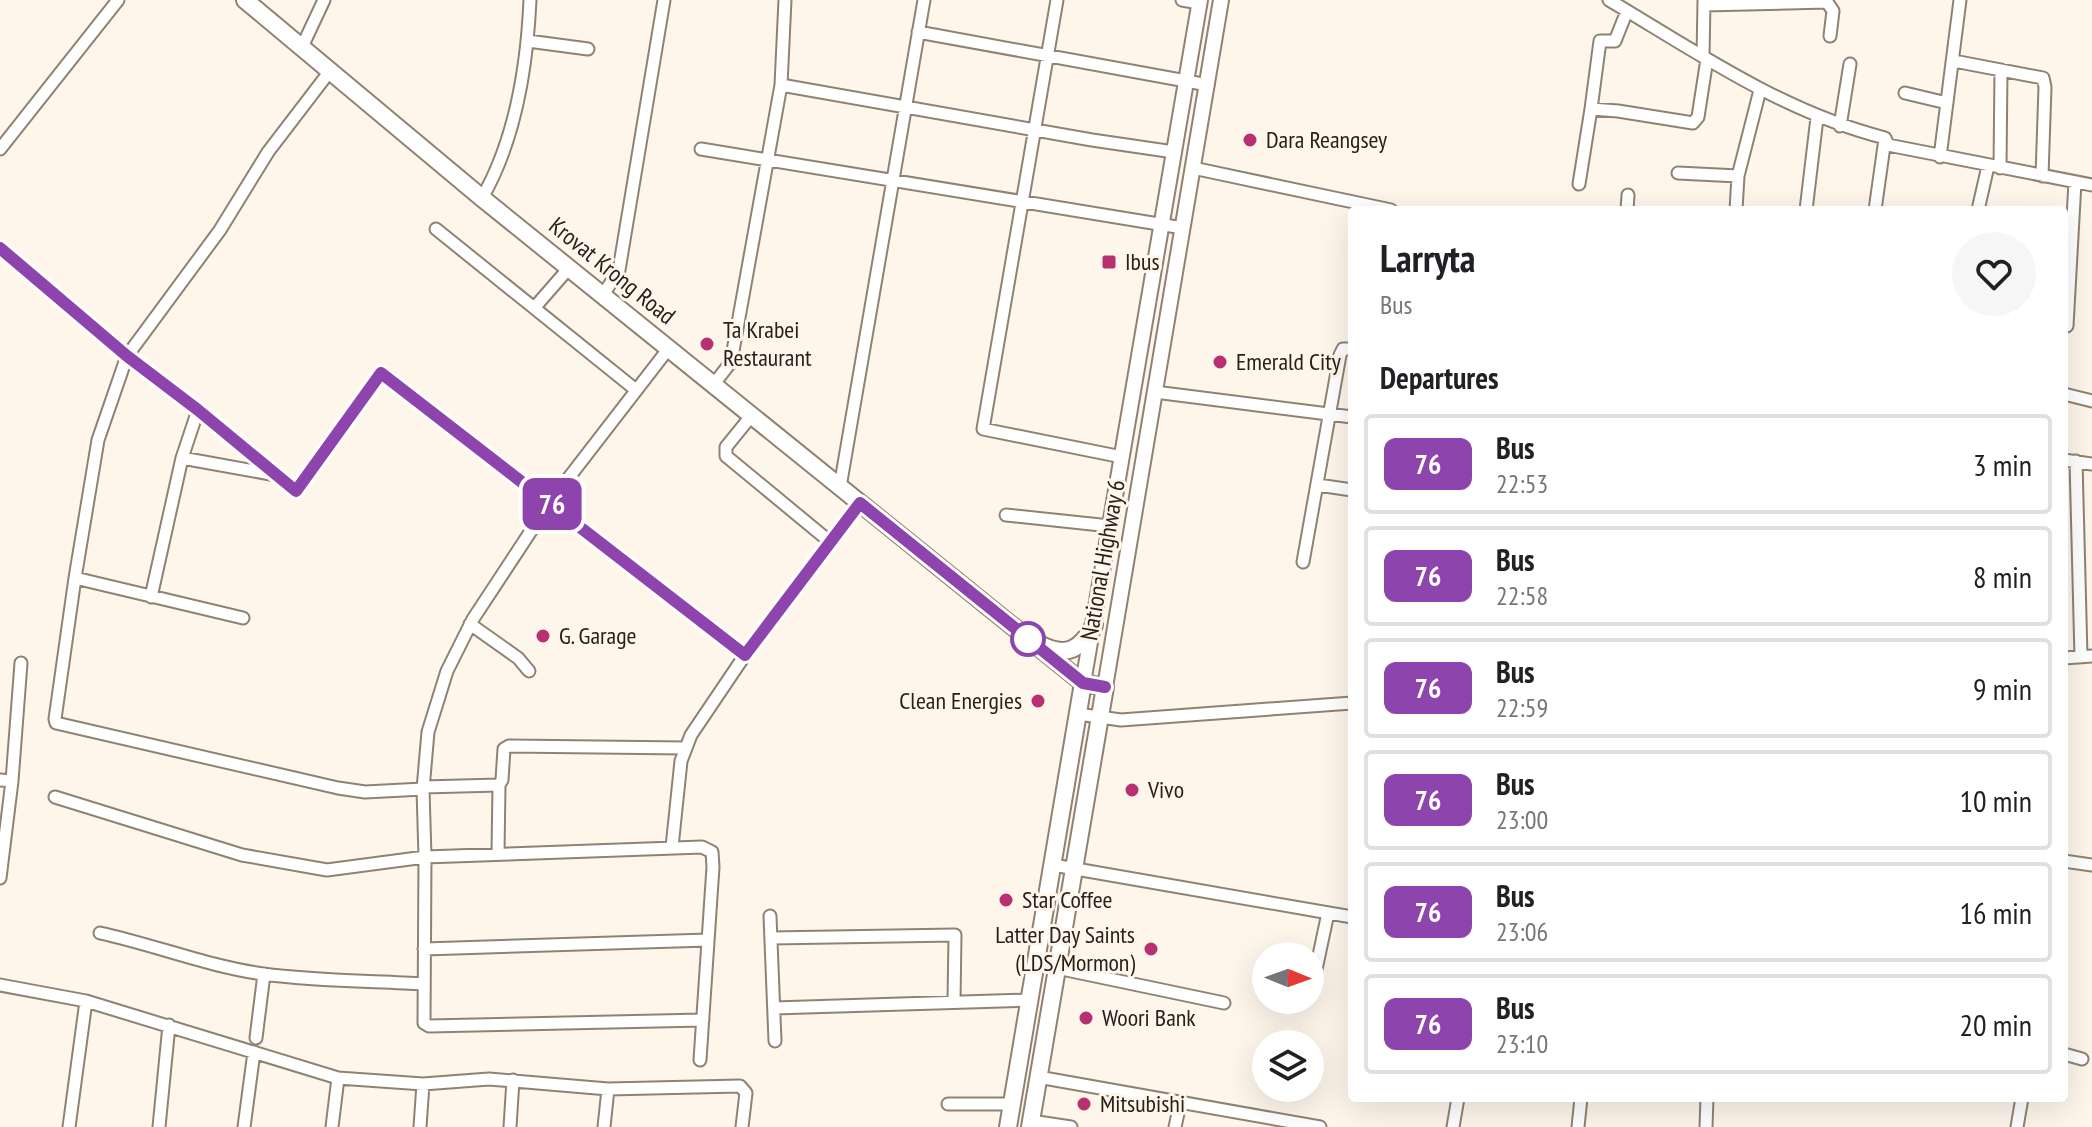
<!DOCTYPE html>
<style>
:root{--surface:#fff;--page:#f6f6f6;--text:#202124;--muted:#757577;--line:#e0e0e0}
body{margin:0;font-family:"PT Sans Narrow",sans-serif;background:var(--page);color:var(--text);height:100vh;display:flex;flex-direction:column;font-size:30px;white-space:nowrap}
*{box-sizing:border-box;margin:0}
p{font-size:26px;color:var(--muted)}
.icon{flex:none;width:44px;height:44px;fill:none;stroke:currentColor;stroke-width:2;stroke-linecap:round;stroke-linejoin:round}
.map{position:relative;flex:1;overflow:hidden}
.side{position:absolute;left:1348px;top:206px;width:720px;height:896px;display:flex;flex-direction:column;background:var(--surface);border-radius:8px;box-shadow:0 8px 32px #0002}
.side>*{flex:none}
.badge{padding:0 16px;border-radius:12px;font-size:28px;line-height:52px}
.needle{width:52px;rotate:91deg}
.buttons{position:absolute;left:1252px;top:942px;display:grid;gap:16px}
.buttons a{display:grid;place-items:center;width:72px;height:72px;border-radius:50%;background:var(--surface);box-shadow:0 8px 32px #0002;font-size:40px}
.map>.badge{position:absolute;translate:-50% -50%;box-shadow:0 0 0 4px #fff}
h2{padding:0 32px;font-size:30px;line-height:72px}
.round{display:grid;place-items:center;flex:none;width:84px;height:84px;border-radius:42px;background:var(--page)}
.headline{display:flex;align-items:center;justify-content:space-between;height:136px;padding:0 32px}
h1{font-size:38px;font-weight:700;line-height:60px}
ul{padding:0;list-style:none}
li{display:flex;align-items:center;gap:24px;height:100px;margin:0 16px 12px;padding:0 16px;border:4px solid var(--line);border-radius:8px}
li div{flex:1}
li b{display:block;font-size:30px}
li em{font-style:normal}
li .badge{min-width:88px;font-weight:700;text-align:center}
.map>svg:first-child{display:block}
.lines{fill:none;stroke-linecap:round;stroke-linejoin:round}
.minor-casing{stroke:#908273;stroke-width:15}
.major-casing{stroke:#908273;stroke-width:18}
.highway-casing{stroke:#908273;stroke-width:20}
.minor{stroke:#fff;stroke-width:11}
.major{stroke:#fff;stroke-width:14}
.highway{stroke:#fff;stroke-width:16}
.line-casing{stroke:#fff;stroke-width:18}
.line{stroke:#8e44ad;stroke-width:12}
.poi-dot{fill:#b73072;stroke:#fef5eb;stroke-width:3}
.stop-dot{fill:#fff;stroke:#8e44ad;stroke-width:4}
.labels{text-anchor:middle;stroke-width:6;stroke-linejoin:round;paint-order:stroke}
.poi-label{font-size:24px;fill:#27211b;stroke:#fef5eb;text-anchor:start}
.street-label{font-size:24px;fill:#27211b;stroke:#fef5eb}
</style>
<div class="map">
<svg width="2092" height="1127" viewBox="0 0 2092 1127">
<rect width="100%" height="100%" fill="#fef5eb"/>
<g class="lines">
<!-- minor casing -->
<g class="minor-casing">
<path id="minor" d="M1057 0 983 429 1122 457
M1182 0 1199 3
M1609 0C1698 53 1783 112 1885 138L1888 145 2092 185
M1704 5 1827 2 1833 11 1830 36
M918 32 1208 85
M528 41 588 49
M302 47 324 0
M1703 57 1704 1
M1954 61 2043 78 2045 87 2042 176
M330 71 268 152 220 230 127 356 98 440 75 578 55 719 56 723 338 788 365 792 423 789
M781 85 1092 140 1174 152
M1905 93 1947 103
M1591 109 1600 41H1615L1627 11
M1840 126 1850 64
M0 149 118 0
M701 149 1183 228
M1940 157 1960 0
M1193 168 1391 210
M2000 168 2001 70
M1678 173 1738 176
M1579 184 1591 109 1618 111 1693 123 1698 117 1707 59
M482 198C516 139 527 67 530 0
M1627 210 1628 195
M1736 210 1738 176 1760 90
M1806 210 1817 118
M1875 210 1885 139
M1978 210 1988 166
M436 229 636 390
M0 248 127 356 198 410 296 491 381 373 745 655
M603 295 619 270 664 0
M535 307 569 268
M2067 326 2075 182
M669 348 550 502 473 619 447 671 428 732 423 789 425 857 424 1023 429 1026 703 1020
M714 384 731 362 781 85 785 0
M1155 392 1352 417
M2064 394 2092 401
M752 415 726 447V456L829 541
M182 458 276 475
M2064 460 2092 464
M2076 461 2081 657
M1318 485 1352 490
M840 487 924 0
M1006 515 1110 526
M1303 562 1340 355 1343 349H1352
M75 578 243 618
M151 597 182 458 198 410
M470 624 518 658 529 671
M2064 658 2092 656
M1078 714 1121 720 1352 703
M0 780 12 781
M423 787 499 785 502 780 504 749 509 746 685 748
M55 797 242 855 327 870 425 857 702 847 712 852 713 867 700 1060
M672 847 681 761 691 735 745 655 860 503
M498 853 499 785
M2064 861 2092 865
M1053 865 1352 917
M0 878 12 781 21 663
M770 916 775 1041
M100 933C155 945 207 966 263 974 315 981 371 981 424 984
M771 938 955 935 954 1001
M424 949 708 940
M1057 968 1224 1003
M0 985 86 1001 338 1078 423 1084 489 1079 608 1089 740 1086 746 1093 742 1127
M1311 993 1328 913
M774 1008 1030 1000
M256 1038 264 974
M2064 1054 2082 1059
M1038 1077 1320 1127
M948 1104H1012
M1031 1121 1071 1127
M69 1127 86 1001
M159 1127 169 1025
M244 1127 254 1052
M332 1127 338 1078
M420 1127 423 1084
M510 1127 513 1080
M604 1127 608 1089
M1175 1127 1180 1104
M1453 1127 1458 1098
M1578 1127 1581 1098
M1706 1127 1707 1098
M2017 1127 2022 1098"/>
</g>
<!-- major casing -->
<g class="major-casing">
<path id="major" d="M1083 683 1200 0
M1105 687 1221 0"/>
</g>
<!-- highway casing -->
<g class="highway-casing">
<path id="highway" d="M245 0 482 198 1083 683 1105 687 1030 1127
M1041 645C1067 658 1081 649 1094 625
M1008 1127 1083 683"/>
</g>
<!-- minor -->
<use href="#minor" class="minor"/>
<!-- major -->
<use href="#major" class="major"/>
<!-- highway -->
<use href="#highway" class="highway"/>
</g>
<g class="lines">
<!-- line casing -->
<g class="line-casing">
<path id="line" d="M0 248 127 356 198 410 296 491 381 373 745 655 860 503 1083 683 1105 687"/>
</g>
<!-- line -->
<use href="#line" class="line"/>
</g>
<!-- markers -->
<g class="poi-dot">
<circle cx="1250" cy="140" r="8"/>
<rect x="1101" y="254" width="16" height="16" rx="4"/>
<circle cx="707" cy="344" r="8"/>
<circle cx="1220" cy="362" r="8"/>
<circle cx="543" cy="636" r="8"/>
<circle cx="1038" cy="701" r="8"/>
<circle cx="1132" cy="790" r="8"/>
<circle cx="1006" cy="900" r="8"/>
<circle cx="1151" cy="949" r="8"/>
<circle cx="1086" cy="1018" r="8"/>
<circle cx="1084" cy="1104" r="8"/>
</g>
<circle class="stop-dot" cx="1028" cy="639" r="16"/>
<g class="labels">
<!-- poi labels -->
<g class="poi-label">
<text x="1266" y="148">Dara Reangsey</text>
<text x="1125" y="270">Ibus</text>
<text x="723" y="338">Ta Krabei<tspan x="723" dy="28">Restaurant</tspan></text>
<text x="1236" y="370">Emerald City</text>
<text x="559" y="644">G. Garage</text>
<text x="1022" y="709" text-anchor="end">Clean Energies</text>
<text x="1148" y="798">Vivo</text>
<text x="1022" y="908">Star Coffee</text>
<text x="1135" y="943" text-anchor="end">Latter Day Saints<tspan x="1135" dy="28">(LDS/Mormon)</tspan></text>
<text x="1102" y="1026">Woori Bank</text>
<text x="1100" y="1112">Mitsubishi</text>
</g>
<!-- street labels -->
<g class="street-label">
<text transform="translate(612 271) rotate(39)" y="8">Krovat Krong Road</text>
<text transform="translate(1103 560) rotate(-80)" y="8">National Highway 6</text>
</g>
</g>
</svg>
<div class="buttons">
<a><svg class="needle" viewBox="-14 -14 28 28"><path d="M0-13l5 13h-10z" fill="#e53935"/><path d="M0 13l5-13h-10z" fill="#757577"/></svg></a>
<a><svg class="icon" aria-label="layers" viewBox="0 0 24 24"><path d="M12 4l9 5-9 5-9-5zM3 14l9 5 9-5"/></svg></a>
</div>
<b class="badge" style="left:552px;top:504px;background:#8e44ad;color:#fff">76</b>
<section class="side">
<div class="headline"><div><h1>Larryta</h1><p>Bus</p></div><a class="round"><svg class="icon" aria-label="heart" viewBox="0 0 24 24"><path d="M12 20l-8-8c-3-5 5-10 8-4 3-6 11-1 8 4z"/></svg></a></div>
<h2>Departures</h2>
<ul>
<li><span class="badge" style="background:#8e44ad;color:#fff">76</span><div><b>Bus</b><p>22:53</p></div><em>3 min</em></li>
<li><span class="badge" style="background:#8e44ad;color:#fff">76</span><div><b>Bus</b><p>22:58</p></div><em>8 min</em></li>
<li><span class="badge" style="background:#8e44ad;color:#fff">76</span><div><b>Bus</b><p>22:59</p></div><em>9 min</em></li>
<li><span class="badge" style="background:#8e44ad;color:#fff">76</span><div><b>Bus</b><p>23:00</p></div><em>10 min</em></li>
<li><span class="badge" style="background:#8e44ad;color:#fff">76</span><div><b>Bus</b><p>23:06</p></div><em>16 min</em></li>
<li><span class="badge" style="background:#8e44ad;color:#fff">76</span><div><b>Bus</b><p>23:10</p></div><em>20 min</em></li>
</ul>
</section>
</div>
